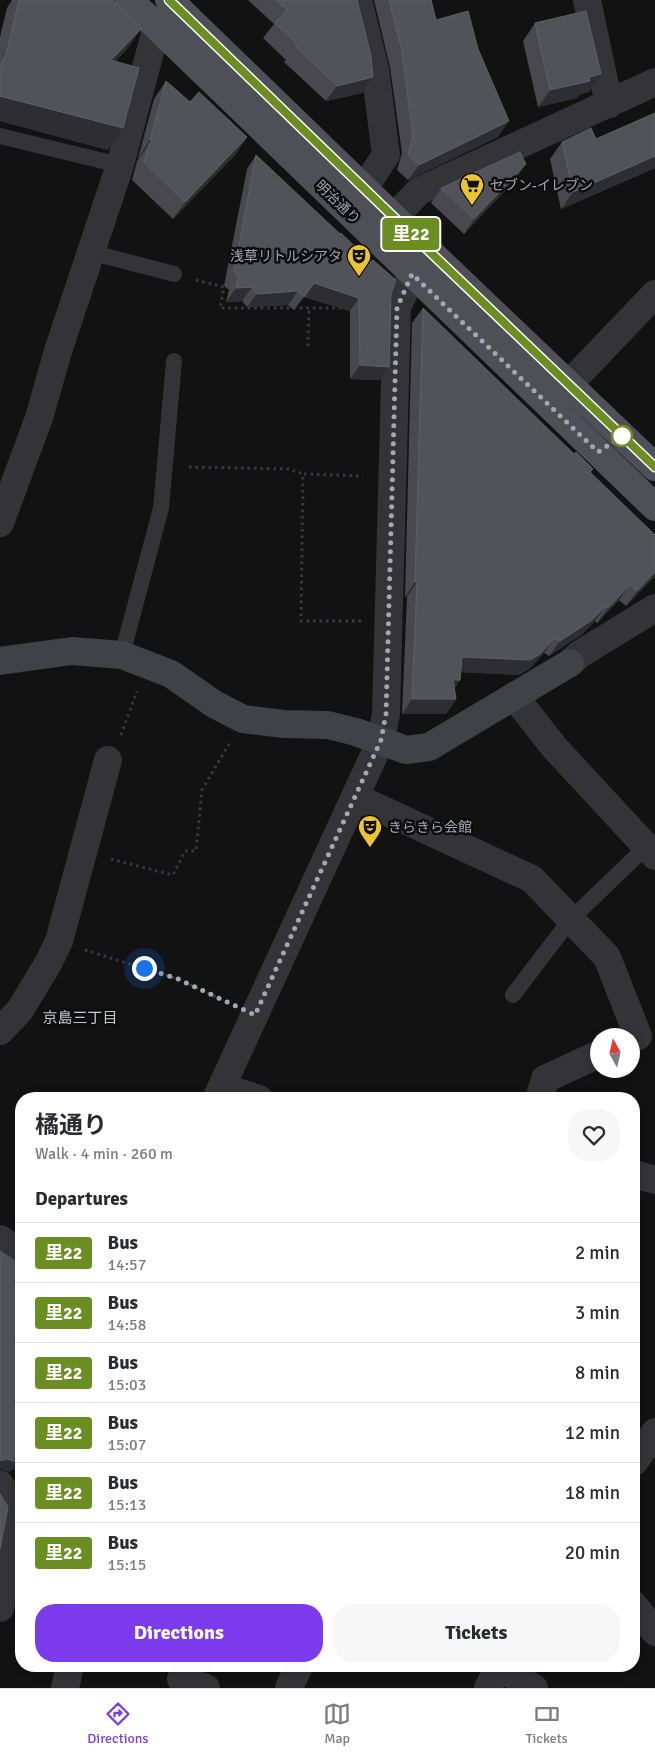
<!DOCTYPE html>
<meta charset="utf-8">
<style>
:root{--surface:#fff;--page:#f7f7f7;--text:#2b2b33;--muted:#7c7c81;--line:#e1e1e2;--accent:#7c3aed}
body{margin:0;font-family:Signika,"Noto Sans JP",sans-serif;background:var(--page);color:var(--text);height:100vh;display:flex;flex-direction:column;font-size:19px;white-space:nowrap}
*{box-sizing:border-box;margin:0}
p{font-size:16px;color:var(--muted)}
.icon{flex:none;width:28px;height:28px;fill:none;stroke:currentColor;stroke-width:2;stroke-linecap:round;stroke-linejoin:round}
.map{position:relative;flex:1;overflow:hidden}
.panel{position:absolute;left:15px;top:1092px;width:625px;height:580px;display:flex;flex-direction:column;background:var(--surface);border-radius:20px;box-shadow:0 2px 8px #0003}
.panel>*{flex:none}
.badge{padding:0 10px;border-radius:4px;font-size:18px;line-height:32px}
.needle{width:32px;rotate:352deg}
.buttons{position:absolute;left:590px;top:1028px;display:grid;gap:10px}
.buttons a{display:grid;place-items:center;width:50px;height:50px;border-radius:50%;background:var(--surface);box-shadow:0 2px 8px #0003;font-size:25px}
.you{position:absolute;width:25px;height:25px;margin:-12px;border:4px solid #fff;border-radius:50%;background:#1a73e8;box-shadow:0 0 0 8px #1a73e833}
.map>.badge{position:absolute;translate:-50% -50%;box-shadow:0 0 0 2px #fff}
h2{padding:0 20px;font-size:19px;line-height:45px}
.round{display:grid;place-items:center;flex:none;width:52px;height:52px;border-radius:20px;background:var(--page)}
.headline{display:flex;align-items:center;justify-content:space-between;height:85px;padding:0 20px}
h1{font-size:24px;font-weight:700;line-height:38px}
.button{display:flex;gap:10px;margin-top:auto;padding:10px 20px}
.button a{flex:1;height:58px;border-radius:20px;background:var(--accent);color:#fff;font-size:20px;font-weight:700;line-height:58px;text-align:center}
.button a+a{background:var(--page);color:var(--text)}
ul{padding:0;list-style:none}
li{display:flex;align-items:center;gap:15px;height:60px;padding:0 20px;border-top:1px solid var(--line)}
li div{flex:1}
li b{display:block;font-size:19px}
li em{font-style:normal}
li .badge{min-width:55px;font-weight:700;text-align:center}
.tabs{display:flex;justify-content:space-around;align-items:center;height:70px;border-top:1px solid var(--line);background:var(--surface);font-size:14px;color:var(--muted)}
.tabs a{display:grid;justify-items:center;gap:2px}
.tabs .current{color:var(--accent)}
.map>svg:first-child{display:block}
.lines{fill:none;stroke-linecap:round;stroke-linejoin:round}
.path{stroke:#393a3f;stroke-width:3;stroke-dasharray:2.5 4;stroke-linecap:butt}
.lane{stroke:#333338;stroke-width:16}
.street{stroke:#333338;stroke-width:28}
.secondary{stroke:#414248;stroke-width:28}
.primary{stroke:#4f5057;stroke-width:28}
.wall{fill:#48484e}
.shaded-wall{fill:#2e2e32}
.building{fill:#525259;stroke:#5f5f67}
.line-casing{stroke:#fff;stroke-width:11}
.line{stroke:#6b8e23;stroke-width:8}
.walk{stroke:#a4a6b3;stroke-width:5;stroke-dasharray:0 9}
.stop-dot{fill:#fff;stroke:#6b8e23;stroke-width:2.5}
.labels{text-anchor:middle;stroke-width:5;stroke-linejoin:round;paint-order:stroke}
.poi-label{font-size:14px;fill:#a4a6b3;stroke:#0d0d0e;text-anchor:start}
.street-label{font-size:14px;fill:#a4a6b3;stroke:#0d0d0e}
.neighbourhood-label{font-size:15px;fill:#c4c6d0;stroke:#0d0d0e}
</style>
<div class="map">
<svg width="655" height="1688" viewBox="0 0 655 1688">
<rect width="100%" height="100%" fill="#121213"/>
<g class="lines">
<!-- path -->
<path class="path" d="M196 280 224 287 220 308H343
M308 346 309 308
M189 467 289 469 303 474
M361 621H301L303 474 363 476
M121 735 137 691
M111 859 173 875 185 851H196L202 790 229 744
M85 950 178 979 229 1003"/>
<!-- lane -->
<path class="lane" d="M0 136 120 165
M90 252 174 274
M122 655 161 508 174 361
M513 995 571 919 647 846"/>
<!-- street -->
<path class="street" d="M358 0 375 69 386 155 364 188
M587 0 609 104
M394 217 419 191 655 82
M568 385 655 294
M0 523 39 418 58 351 120 165 157 26
M570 663 580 654 655 608
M514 696 554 747 655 856
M355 797 532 879 607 957 638 1036 631 1039
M0 1031 20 1010 49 962 59 941 108 760
M222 1087 259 1099
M216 1099 381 740 386 714 397 308 412 274
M539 1099 545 1079 599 1054
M634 1174 655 1180
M0 1239 21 1253
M634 1462 655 1432
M0 1484 17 1513 16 1526 21 1527
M634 1605 655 1632
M0 1608 16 1526
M499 1667 534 1688
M181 1679 206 1688
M65 1688 70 1666
M289 1688 299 1666
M488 1688 499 1666"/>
<!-- secondary -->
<path class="secondary" d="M0 661 72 651 122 655 171 674 214 704 243 719 284 724 328 725 356 732 406 750 429 747 570 663"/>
<!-- primary -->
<path class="primary" d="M129 0 655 507
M169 0 418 241 655 467"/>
</g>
<!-- wall -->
<path class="wall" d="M12 0H113L127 49 115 61 108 150 0 121V37L7 8Z
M248 0H357L373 77 362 93 326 101 284 62 286 60 263 38 274 24Z
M374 0H431L436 20 498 137 408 180 397 170 402 153 390 67Z
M535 23 601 74 589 92 580 94 577 98 538 107 523 41Z
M166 81 190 102 247 137 235 155 173 219 132 180 137 161 139 158H138L154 99Z
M655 111V168L561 209 550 159 562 142 596 139 652 115Z
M256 155 391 294 389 367 379 380 350 379V311L304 297 294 310 288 305 247 307 242 301 226 302 229 290 224 286 247 169Z
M516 179 464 234 431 203 441 188Z
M423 308 574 454 593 469 590 473 655 535V576L626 606 619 600 597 623 595 621 582 634 549 656 544 653 529 669 519 675 461 672 460 680 454 689 456 699 446 714H402L407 597H405L412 323Z"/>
<!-- shaded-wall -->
<path class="shaded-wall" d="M142 28 127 49 95 82 111 60Z
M601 74 589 92 580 94 577 98 538 107 550 90 589 77Z
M373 77 362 93 326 101 337 86Z
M0 96 123 128 108 150 0 121Z
M509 121 498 137 408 180 419 165Z
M247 137 235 155 173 219 185 202Z
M150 140 152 141 139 158H138Z
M655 156V168L561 209 573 192Z
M526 164 516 179 464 234 474 219Z
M314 283 359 298 350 311 304 297 294 310Z
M252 287 242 301 226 302 236 288Z
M298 291 288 305 247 307 257 294Z
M360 365 389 367 379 380 350 379Z
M655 572V576L626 606 637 591Z
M415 582H417L407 597H405Z
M630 585 619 600 597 623 608 608Z
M606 606 595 621 582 634 549 656 560 641Z
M555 638 544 653 529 669 519 675 452 672 462 657Z
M453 680H460L450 695Z
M412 699H456L446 714H402Z
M7 1459H21V1465L9 1472 0 1469V1461Z"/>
<!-- building -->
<path class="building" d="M19 0H113L142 28 111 60 139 68 123 128 0 96V71L3 59H5Z
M276 0H357L371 56 373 77 337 86 295 46 297 44 275 23 287 10Z
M389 0H431L436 20 468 11 478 49 509 121 419 165 408 154 413 137 402 51Z
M586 11 601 74 589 77 590 81 550 90 535 23Z
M166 81 190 102 199 92 247 137 185 202 144 162 149 144 152 141 150 140Z
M655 113V156L573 192 562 142 591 128 596 139Z
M520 152 526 164 474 219 441 188Z
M256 155 340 234 341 233 371 262 373 260 396 280 391 294 389 367 360 365 359 298 314 283 304 297 298 291 257 294 252 287 236 288 238 276 234 272Z
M423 308 574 454 576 452 593 469 590 472 655 535V572L637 591 630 585 608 608 606 606 592 620 560 641 555 638 540 654 530 660 462 657 460 680H453L456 699H412L417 582H415Z
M0 1251 21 1265V1459L16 1462 7 1459 0 1461Z
M0 1494 8 1507 0 1549Z"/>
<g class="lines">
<!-- line casing -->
<g class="line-casing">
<path id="line" d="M169 0 406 229 655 467"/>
</g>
<!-- line -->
<use href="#line" class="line"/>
<!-- walk -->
<path class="walk" d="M144 968 178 979 255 1015 381 740 386 714 397 308 412 274 598 452 622 436"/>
</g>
<!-- icons -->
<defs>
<g id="supermarket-pin" transform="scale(1.25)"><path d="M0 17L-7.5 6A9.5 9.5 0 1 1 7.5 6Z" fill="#ebc432" stroke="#0d0d0e"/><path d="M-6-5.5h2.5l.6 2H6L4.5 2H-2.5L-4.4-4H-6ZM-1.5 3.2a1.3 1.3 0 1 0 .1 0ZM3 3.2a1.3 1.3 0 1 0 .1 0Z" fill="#111"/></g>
<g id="theatre-pin" transform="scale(1.25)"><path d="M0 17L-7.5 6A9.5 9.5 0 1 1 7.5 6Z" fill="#ebc432" stroke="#0d0d0e"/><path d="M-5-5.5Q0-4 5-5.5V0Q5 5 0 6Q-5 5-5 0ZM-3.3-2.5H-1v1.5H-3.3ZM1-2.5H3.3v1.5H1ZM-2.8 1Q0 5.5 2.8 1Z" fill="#111"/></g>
</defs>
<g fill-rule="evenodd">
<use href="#supermarket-pin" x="472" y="185"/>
<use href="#theatre-pin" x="359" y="256"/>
<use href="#theatre-pin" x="370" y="827"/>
</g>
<!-- markers -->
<circle class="stop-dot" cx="622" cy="436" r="10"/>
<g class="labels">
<!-- poi labels -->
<g class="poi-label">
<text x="490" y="190">セブン-イレブン</text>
<text x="342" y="261" text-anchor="end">浅草リトルシアタ</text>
<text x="388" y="832">きらきら会館</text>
</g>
<!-- street labels -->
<g class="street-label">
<text transform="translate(338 202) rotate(44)" y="5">明治通り</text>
</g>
<!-- neighbourhood labels -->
<g class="neighbourhood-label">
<text x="80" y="1023">京島三丁目</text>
</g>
</g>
</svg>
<div class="buttons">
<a><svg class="needle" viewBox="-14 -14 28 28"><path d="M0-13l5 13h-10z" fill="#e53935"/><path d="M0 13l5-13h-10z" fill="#7c7c81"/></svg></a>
</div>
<div class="you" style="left:144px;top:968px"></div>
<b class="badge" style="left:411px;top:234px;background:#6b8e23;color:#fff">里22</b>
<section class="panel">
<div class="headline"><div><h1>橘通り</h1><p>Walk · 4 min · 260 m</p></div><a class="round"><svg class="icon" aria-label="heart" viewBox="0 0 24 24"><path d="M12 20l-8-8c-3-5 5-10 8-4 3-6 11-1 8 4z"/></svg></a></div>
<h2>Departures</h2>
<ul>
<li><span class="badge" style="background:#6b8e23;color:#fff">里22</span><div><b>Bus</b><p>14:57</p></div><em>2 min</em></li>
<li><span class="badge" style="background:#6b8e23;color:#fff">里22</span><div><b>Bus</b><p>14:58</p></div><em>3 min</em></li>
<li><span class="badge" style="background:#6b8e23;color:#fff">里22</span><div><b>Bus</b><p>15:03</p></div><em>8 min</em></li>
<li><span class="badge" style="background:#6b8e23;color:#fff">里22</span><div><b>Bus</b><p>15:07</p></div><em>12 min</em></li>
<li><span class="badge" style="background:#6b8e23;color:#fff">里22</span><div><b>Bus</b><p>15:13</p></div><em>18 min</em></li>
<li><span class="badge" style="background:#6b8e23;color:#fff">里22</span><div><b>Bus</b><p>15:15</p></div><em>20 min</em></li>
</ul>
<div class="button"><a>Directions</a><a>Tickets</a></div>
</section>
</div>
<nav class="tabs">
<a class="current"><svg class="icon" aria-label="directions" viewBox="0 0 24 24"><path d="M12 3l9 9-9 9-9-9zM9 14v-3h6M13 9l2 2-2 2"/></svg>Directions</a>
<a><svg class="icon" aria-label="map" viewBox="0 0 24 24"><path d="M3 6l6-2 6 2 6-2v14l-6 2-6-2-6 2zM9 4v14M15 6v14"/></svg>Map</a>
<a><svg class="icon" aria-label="tickets" viewBox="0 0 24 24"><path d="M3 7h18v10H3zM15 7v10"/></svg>Tickets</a>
</nav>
